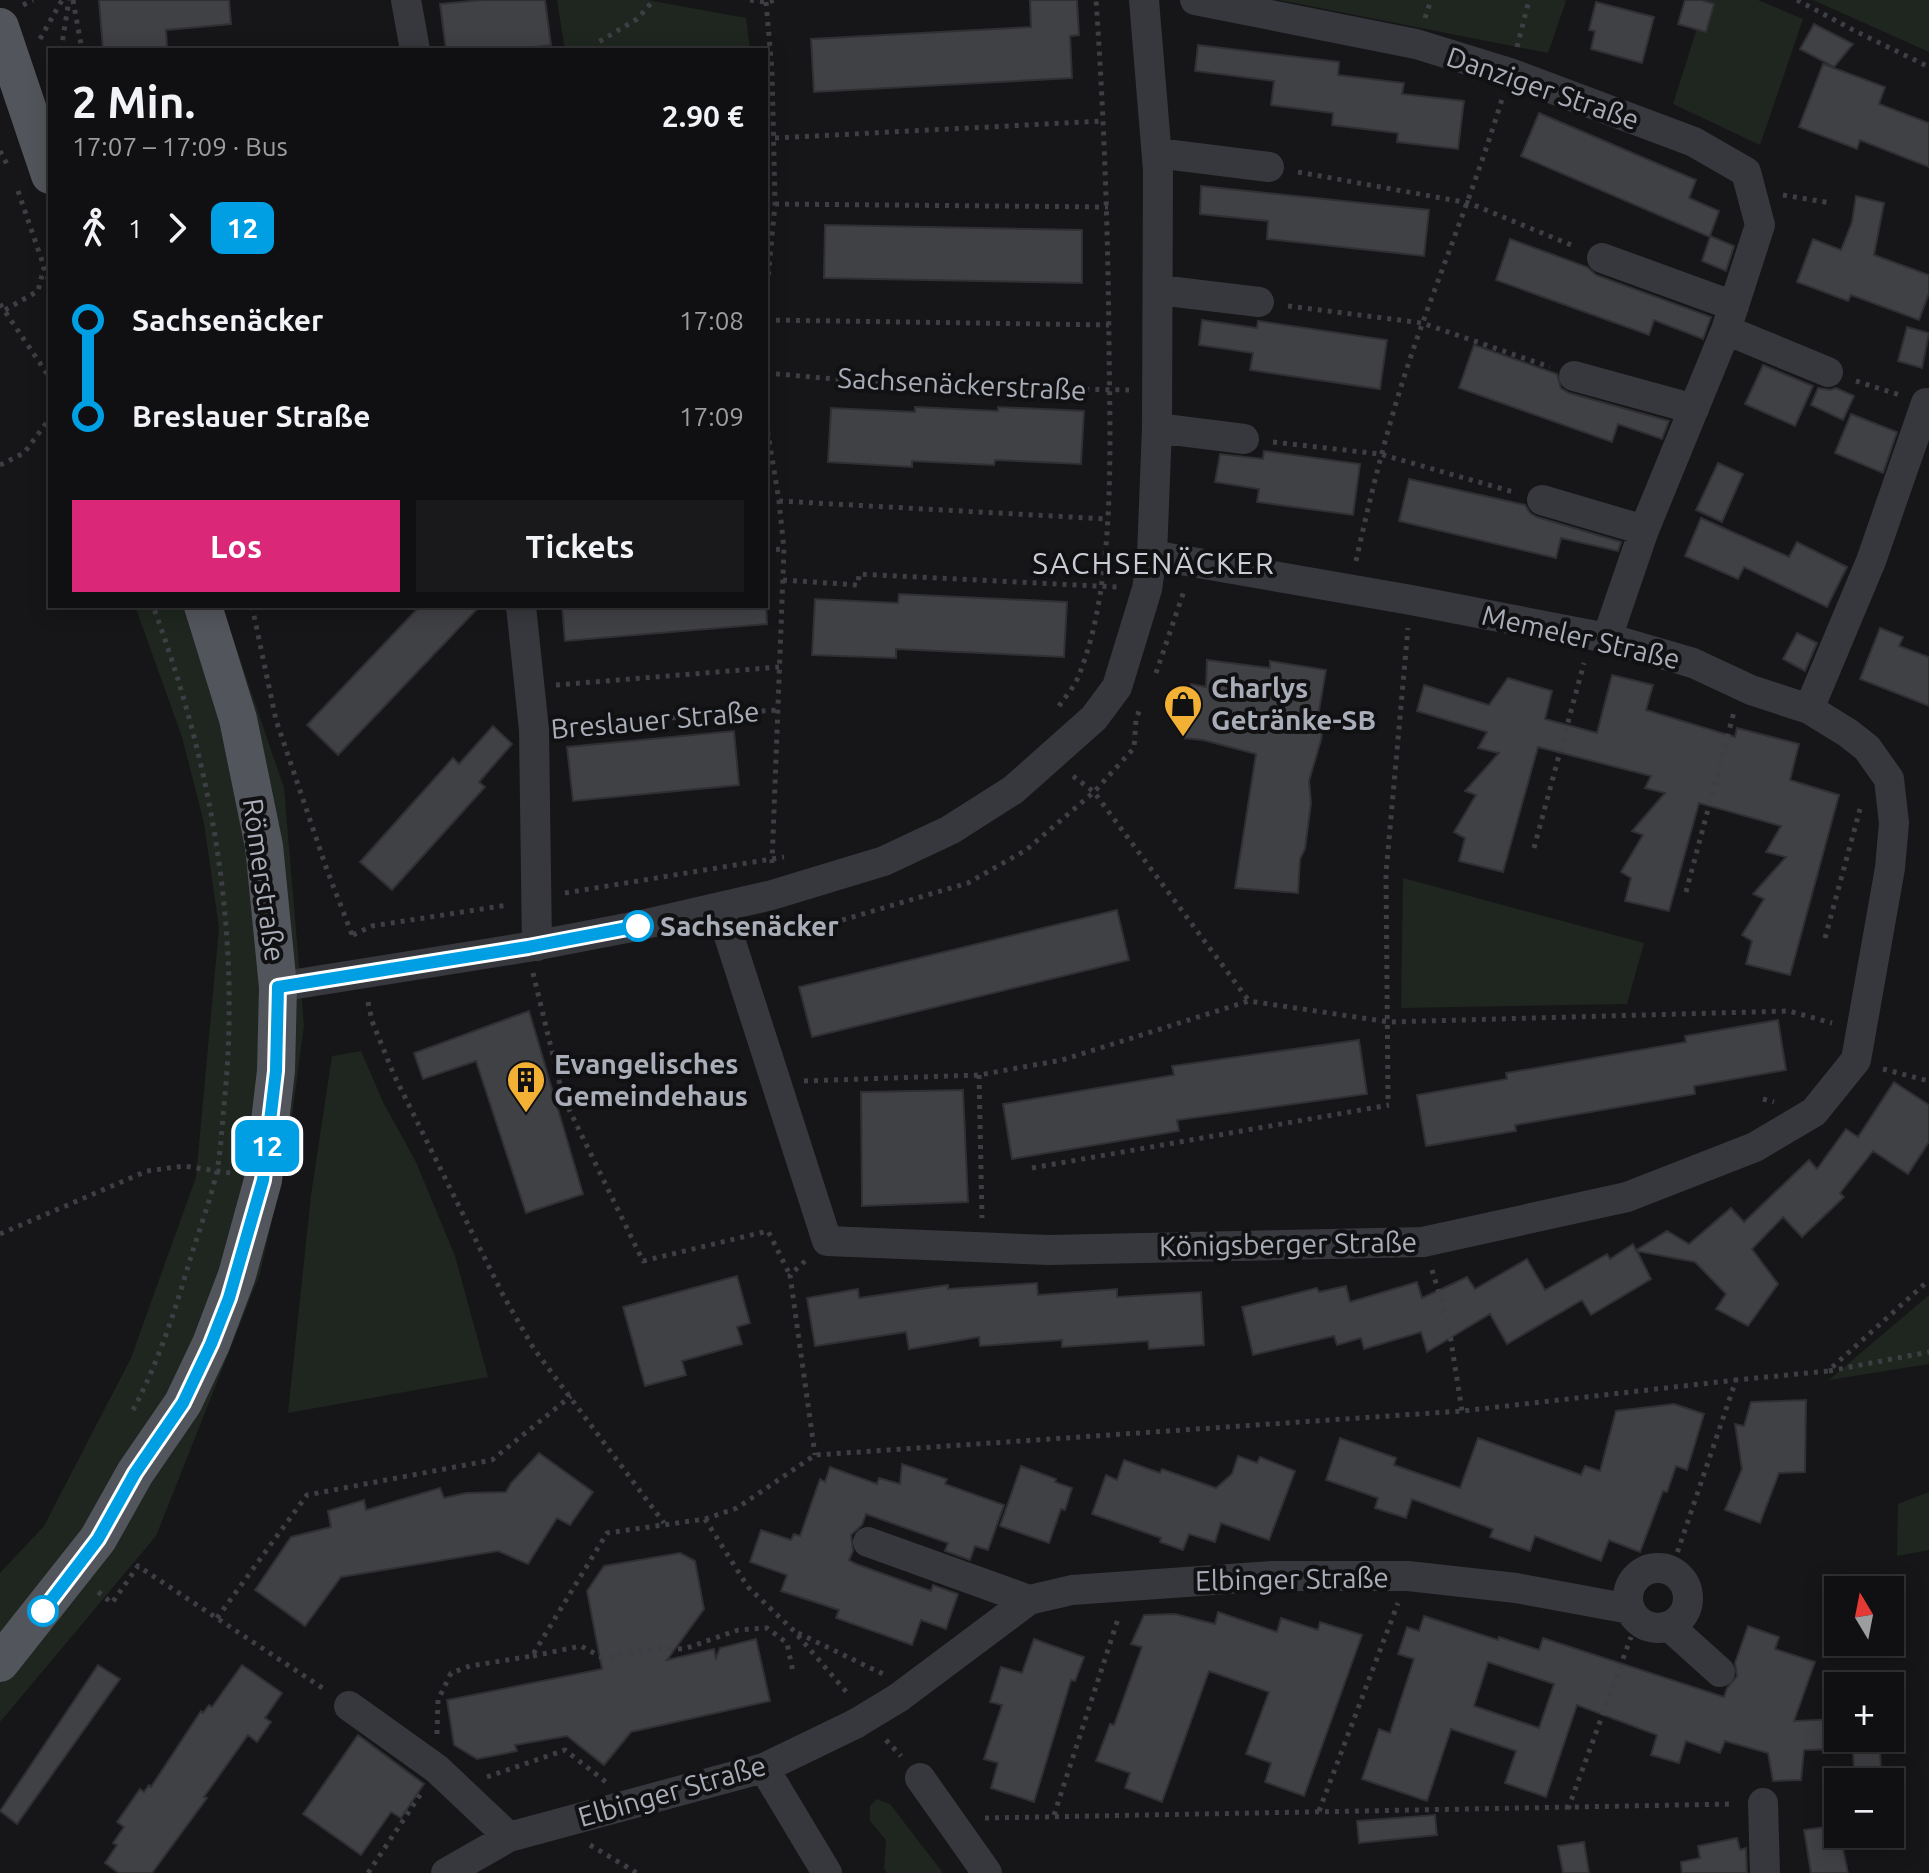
<!DOCTYPE html>
<html lang="de">
<meta charset="utf-8">
<style>
:root{--surface:#101012;--page:#19191b;--text:#f1f3f6;--muted:#9c9d9f;--line:#303032;--accent:#db2777}
body{margin:0;font-family:Ubuntu,sans-serif;background:var(--page);color:var(--text);height:100vh;display:flex;flex-direction:column;font-size:30px;white-space:nowrap}
*{box-sizing:border-box;margin:0}
p{font-size:26px;color:var(--muted)}
.icon{flex:none;width:44px;height:44px;fill:none;stroke:currentColor;stroke-width:2;stroke-linecap:round;stroke-linejoin:round}
.map{position:relative;flex:1;overflow:hidden}
.side{position:absolute;left:48px;top:48px;width:720px;height:560px;display:flex;flex-direction:column;background:var(--surface);border-radius:0px;box-shadow:0 4px 20px #0003,0 0 0 2px var(--line)}
.side>*{flex:none}
.badge{padding:0 16px;border-radius:12px;font-size:28px;line-height:52px}
.needle{width:52px;rotate:350deg}
.buttons{position:absolute;left:1824px;top:1576px;display:grid;gap:16px}
.buttons a{display:grid;place-items:center;width:80px;height:80px;border-radius:0px;background:var(--surface);box-shadow:0 4px 20px #0003,0 0 0 2px var(--line);font-size:40px}
.map>.badge{position:absolute;translate:-50% -50%;box-shadow:0 0 0 4px #fff}
.legs{display:flex;align-items:center;gap:12px;height:88px;padding:0 24px;font-size:26px}
.legs p{margin-inline-start:auto}
.overview{display:flex;align-items:center;justify-content:space-between;height:136px;padding:0 24px}
h1{font-size:44px;font-weight:600;line-height:60px}
.action{display:flex;gap:16px;margin-top:auto;padding:16px 24px}
.action a{flex:1;height:92px;border-radius:0px;background:var(--accent);color:#fff;font-size:32px;font-weight:600;line-height:92px;text-align:center}
.action a+a{background:var(--page);color:var(--text)}
ul{padding:0 24px;list-style:none}
li{display:flex;align-items:center;gap:28px;height:96px;font-size:30px}
li i{display:grid;place-items:center;width:12px;height:100%;margin:0 10px;background:currentColor}
li i::after{content:'';width:20px;height:20px;margin:-10px;border:6px solid;border-radius:50%;background:var(--surface)}
li p{margin-inline-start:auto}
li:first-child i{background:linear-gradient(#0000 50%,currentColor 0)}
li:last-child i{background:linear-gradient(currentColor 50%,#0000 0)}
.map>svg:first-child{display:block}
.green{fill:#1e261f}
.building{fill:#404145;stroke:#303034;stroke-width:2;fill-rule:evenodd}
.lines{fill:none;stroke-linecap:round;stroke-linejoin:round}
.path{stroke:#3d3f44;stroke-width:5;stroke-dasharray:4 6;stroke-linecap:butt}
.minor{stroke:#37383d;stroke-width:30}
.major{stroke:#53555c;stroke-width:38}
.minor-bridge{stroke:#37383d;stroke-width:30}
.line-1-casing{stroke:#fff;stroke-width:18}
.line-1{stroke:#009ee3;stroke-width:12}
.stop-1-dot{fill:#fff;stroke:#009ee3;stroke-width:4}
.labels{text-anchor:middle;stroke-width:8;stroke-linejoin:round;paint-order:stroke}
.street-label{font-size:28px;fill:#a8adb8;stroke:#111113}
.poi-label{font-size:28px;font-weight:bold;fill:#a8adb8;stroke:#111113;text-anchor:start}
.stop-label{font-size:28px;font-weight:bold;fill:#a8adb8;stroke:#111113;text-anchor:start}
.neighbourhood-label{font-size:30px;letter-spacing:2px;fill:#c9ccd4;stroke:#111113}
</style>
<div class="map">
<svg width="1929" height="1873" viewBox="0 0 1929 1873">
<rect width="100%" height="100%" fill="#161618"/>
<!-- green -->
<path class="green" d="M557 0H647L746 18 750 50H565Z
M1279 0H1564L1566 1 1548 53Z
M1706 0H1758L1803 19 1760 145 1673 104Z
M1813 0H1929V52Z
M135 606H222L284 788 304 1025 288 1147 260 1274 156 1536 0 1722V1573L44 1526 131 1358 196 1177 219 928 204 823 182 737Z
M1403 878 1644 943 1627 1004 1401 1008Z
M361 1051 383 1102 416 1162 455 1256 488 1377 288 1413 311 1195 332 1056Z
M1929 1295V1364L1829 1380Z
M1929 1492V1550L1897 1556 1898 1504Z
M877 1799 890 1804 943 1873H887L884 1869 886 1840 870 1821V1806Z"/>
<!-- building -->
<path class="building" d="M99 0H229L231 24 166 30 167 47 103 50Z
M482 0H545L551 45 512 50H446L440 4Z
M1030 0H1077L1079 35 1070 36 1072 78 814 92 811 39 1031 27Z
M1685 0H1701L1714 4 1706 32 1678 24Z
M1596 2 1654 17 1642 63 1591 49 1595 31 1589 30Z
M1814 24 1853 44 1834 67 1800 49Z
M1198 45 1339 62 1338 75 1404 83 1402 94 1464 101 1458 149 1397 142 1398 133 1332 125 1333 113 1271 105 1274 81 1195 71Z
M1823 64 1885 87 1879 104 1929 123V167L1860 140 1857 149 1799 127Z
M1539 113 1696 180 1689 198 1719 211 1710 236 1734 246 1726 271 1702 261 1710 237 1521 156Z
M1201 186 1429 210 1424 256 1267 239 1268 221 1200 214Z
M1856 196 1884 203 1874 255 1929 275V293L1919 320 1851 295 1848 301 1797 282 1813 239 1841 250 1852 222Z
M825 225 1082 230V283L824 278Z
M1510 239 1587 267 1596 275 1711 317 1703 339 1654 320 1649 335 1496 280Z
M1202 320 1257 328 1258 321 1387 340 1380 389 1250 370 1253 353 1199 345Z
M1907 327 1929 333 1922 368 1898 361Z
M1474 345 1557 374 1561 388 1569 393 1669 421 1662 439 1618 424 1612 442 1459 388Z
M1763 365 1813 386 1795 426 1745 404Z
M1818 388 1830 390 1836 388 1854 396 1843 420 1811 405Z
M915 407 998 411V407L1084 411 1081 464 995 460 994 465 912 461V467L828 462 831 408 915 412Z
M1851 414 1897 432 1883 473 1835 453Z
M1264 451 1360 464 1353 515 1257 502 1259 489 1215 482 1220 454 1263 459Z
M1718 463 1743 474 1722 522 1696 510Z
M1409 479 1525 505 1530 513 1537 517 1621 542 1618 551 1561 538 1556 558 1399 521Z
M1701 518 1789 557 1797 542 1847 567 1827 607 1744 567 1738 579 1685 556Z
M899 594 1067 602 1064 657 896 649V658L812 655 815 599 898 603Z
M420 606H480L338 755 307 725Z
M562 606H766L767 624 565 641Z
M1880 628 1903 637 1899 646 1929 657V706L1860 679Z
M1797 633 1817 643 1805 671 1783 659Z
M1207 660 1270 668V661L1326 670 1317 722 1323 726 1321 740 1309 781 1311 803 1305 849 1300 859 1298 893 1235 888 1256 754 1203 740 1183 738 1191 684 1206 687Z
M1612 675 1653 685 1646 710 1735 737 1737 728 1799 744 1790 780 1839 795 1790 975 1746 964 1752 941 1742 935 1764 899 1753 894 1786 857 1766 852 1781 826 1699 803 1669 911 1625 901 1631 878 1621 872 1643 835 1632 831 1665 793 1645 788 1651 776 1538 747 1503 872 1459 861 1465 838 1454 832 1476 795 1465 791 1499 753 1478 748 1487 732 1417 711 1424 685 1489 705 1508 678 1552 691 1545 719 1597 733Z
M493 726 512 744 479 782 485 787 392 890 360 862 453 758 459 764Z
M734 731 739 785 573 801 567 747Z
M1117 910 1129 960 812 1037 799 987Z
M529 1011 583 1194 526 1213 476 1061 423 1079 414 1053Z
M1778 1020 1786 1070 1694 1086 1695 1094 1515 1125 1516 1131 1426 1146 1417 1095 1507 1079 1506 1073 1686 1042 1685 1036Z
M1359 1040 1367 1094 1177 1120 1179 1131 1012 1159 1003 1104 1174 1075 1172 1066Z
M1894 1082 1929 1105V1142L1908 1174 1873 1151 1840 1193 1844 1197 1802 1237 1783 1217 1752 1249 1778 1284 1748 1326 1716 1309 1726 1294 1695 1262 1637 1251 1651 1279 1591 1315 1582 1300 1507 1344 1490 1314 1427 1352 1421 1332 1364 1349 1361 1338 1337 1345 1334 1336 1253 1355 1242 1307 1317 1288 1319 1292 1346 1286 1350 1302 1417 1282 1422 1298 1467 1277 1475 1289 1527 1259 1545 1290 1607 1254 1610 1259 1633 1244 1636 1250 1667 1231 1689 1244 1731 1208 1744 1222 1809 1160 1817 1169 1846 1129 1858 1137Z
M963 1090 968 1202 862 1206 861 1092Z
M737 1276 750 1323 737 1327 742 1344 682 1361 686 1375 645 1386 623 1307Z
M1037 1283 1038 1295 1117 1289V1297L1201 1292 1204 1345 1149 1349 1148 1341 1062 1347V1340L980 1346 979 1337 909 1349 906 1332 815 1346 807 1298 858 1289 859 1298 948 1285V1289Z
M1806 1400 1805 1472 1779 1473 1760 1523 1725 1510 1742 1469 1735 1424 1744 1426 1751 1402Z
M1674 1404 1704 1414 1687 1470 1676 1466 1667 1492 1663 1491 1640 1552 1609 1540 1601 1561 1535 1536 1530 1551 1490 1537 1493 1529 1412 1499 1406 1518 1375 1508 1378 1498 1326 1480 1340 1438 1396 1458 1394 1465 1460 1488 1478 1438 1581 1475 1585 1466 1600 1471 1616 1411Z
M539 1453 593 1492 570 1525 557 1518 528 1564 498 1551 341 1577 305 1626 255 1590 291 1537 331 1527 328 1511 364 1500 366 1510 440 1488 444 1498 466 1493 506 1492 511 1483Z
M1238 1456 1257 1463 1260 1457 1295 1471 1269 1540 1221 1523 1215 1542 1189 1534 1183 1550 1160 1542 1161 1538 1092 1514 1106 1475 1117 1480 1124 1460 1160 1473 1162 1469 1216 1488 1232 1474Z
M902 1464 947 1479 945 1484 1004 1505 988 1550 975 1546 970 1560 945 1551 948 1543 866 1514 862 1525 851 1535 853 1551 849 1560 856 1564 931 1591 933 1585 958 1594 946 1629 921 1620 912 1645 836 1618 839 1610 781 1591 787 1575 750 1562 761 1530 791 1540 794 1534 800 1536 820 1479 825 1482 830 1467 877 1484 879 1478 900 1484Z
M1021 1466 1056 1479 1055 1482 1072 1488 1065 1510 1061 1509 1049 1543 1000 1526Z
M680 1553 695 1561 704 1609 667 1660 714 1649 716 1658 720 1648 756 1639 770 1701 631 1732 604 1765 567 1736 515 1745 517 1751 477 1759 454 1745 447 1700 602 1669 587 1591 604 1566Z
M1218 1612 1277 1632 1281 1618 1318 1630 1320 1622 1362 1635 1304 1796 1265 1782 1271 1763 1246 1754 1269 1692 1209 1671 1162 1802 1125 1788 1130 1773 1096 1761 1110 1724 1114 1725 1142 1647 1131 1644 1144 1615 1175 1614 1215 1624Z
M1424 1616 1498 1640 1499 1637 1539 1650 1543 1638 1724 1697 1727 1688 1737 1676 1735 1663 1748 1626 1779 1637 1775 1649 1815 1662 1794 1721 1838 1719V1749L1804 1750 1801 1780 1773 1781 1768 1753 1725 1741 1720 1753 1686 1741 1679 1763 1651 1755 1657 1735 1577 1705 1546 1797 1505 1783 1516 1751 1451 1729 1427 1801 1362 1779 1379 1729 1390 1733 1414 1659 1398 1654 1407 1627 1419 1631ZM1488 1662 1554 1684 1539 1728 1474 1706Z
M1034 1639 1084 1657 1075 1681 1071 1680 1034 1802 991 1788 998 1763 984 1759 1002 1705 990 1702 1001 1667 1022 1673Z
M98 1665 120 1679 17 1824 0 1811Z
M242 1665 282 1693 265 1718 271 1722 257 1742 248 1735 204 1797 207 1798 152 1873H119L105 1863 117 1845 113 1843 124 1827 117 1822 140 1789 144 1792 149 1785 151 1787 201 1711 203 1713 209 1705 212 1707Z
M358 1735 424 1784 401 1818 391 1812 361 1855 303 1814Z
M1852 1738H1879L1882 1782H1855Z
M1435 1815 1437 1835 1359 1843 1357 1821Z
M1838 1825 1848 1873H1811L1804 1830Z
M1737 1838 1740 1850 1746 1848 1747 1873H1682L1681 1862 1700 1858 1698 1846Z
M1584 1842 1589 1873H1563L1558 1846Z"/>
<g class="lines">
<!-- path -->
<path class="path" d="M73 0 82 50
M750 0 766 2 777 0
M1797 0 1857 32 1929 67
M766 2 772 70 775 204 766 300
M23 5 33 0
M1425 18 1431 0
M40 39 62 0
M1517 47 1529 0
M61 50 69 0
M598 50 597 43 637 19 654 0
M775 138 1104 121
M0 151 8 166
M1298 172 1469 203 1576 247
M18 191 50 284
M1783 195 1831 203
M775 204 1108 207
M0 304 50 378
M1288 306 1422 323 1550 367
M5 310 38 291 44 267
M766 320 1109 325
M766 373 925 387 1129 390
M1856 381 1900 395
M766 421 779 501 784 549 772 863
M1273 442 1380 454 1517 493
M0 465 24 453 50 418
M779 501 1107 519
M766 550 784 549
M1356 561C1374 480 1394 400 1423 322 1450 247 1479 175 1502 99
M783 580 858 585 859 574 1118 587
M252 606 276 720 327 870 353 937
M1156 673 1185 588
M556 685 779 667
M1059 706C1066 696 1075 686 1079 675 1116 583 1110 444 1109 345 1108 229 1104 115 1096 0
M562 726 777 710
M1073 776 1094 792 1249 1001
M1534 848 1584 663
M1686 892 1734 712
M565 893 784 857
M777 924V928L822 926 968 883 1026 850 1094 792 1134 748 1136 720 1139 711
M353 935 372 926 508 905
M1825 938 1860 809
M533 973 563 1097 643 1261 768 1231 790 1275
M368 1002 372 1021 394 1075 503 1295 534 1349 664 1523
M1883 1069 1929 1081
M979 1075 982 1218
M804 1081 979 1075 1062 1060 1249 1001 1389 1022 1789 1011 1832 1023
M1388 1099 1386 873 1408 628
M1763 1099 1774 1102
M1032 1168 1389 1105
M0 1234 147 1171 184 1166 231 1173
M805 1261 790 1275 815 1455
M1432 1270 1448 1322 1462 1411
M1829 1371 1929 1352
M133 1410C158 1363 174 1314 189 1263 198 1233 210 1202 217 1171 221 1149 222 1126 224 1105 242 935 212 765 153 606
M705 1519 748 1587 794 1631 849 1695
M1671 1571 1736 1380 1828 1371 1929 1280
M98 1592 112 1603 138 1566 327 1691
M217 1618 307 1495 492 1460 571 1396
M798 1633 883 1674
M533 1656 581 1646 603 1658 657 1648 684 1649 738 1630 767 1628 787 1643 793 1672
M437 1734 438 1700 451 1673 470 1666 532 1656 607 1533 705 1519 737 1508 815 1455 1462 1411 1736 1380
M886 1740 901 1756
M487 1777 565 1750 606 1782
M1568 1809 1631 1637
M1319 1811 1398 1603
M1054 1815 1119 1616
M985 1818 1734 1804
M590 1845 637 1873
M368 1873 422 1792"/>
<!-- minor -->
<path class="minor" d="M406 0 415 50
M1195 0 1416 44 1510 73 1694 142 1746 172 1760 225 1726 330 1644 530 1607 638
M1157 153 1269 167
M1602 258 1734 306
M1159 290 1259 302
M1726 330 1828 372
M1574 376 1694 409
M1157 428 1244 439
M1542 500 1644 530
M521 606 534 730 537 946
M1809 709 1871 561 1926 403
M720 908 827 1241 1049 1250 1423 1242 1627 1197 1755 1147 1814 1112 1856 1060 1890 868 1894 823 1889 779 1867 748 1848 733 1809 709 1751 690 1693 663 1607 638 1411 600 1152 555
M278 987 528 947 637 926 772 895 884 861 950 830 1013 790 1094 718 1117 687 1147 589 1152 555 1157 428 1158 170 1144 0
M868 1542 1029 1600
M1628 1598a30 30 0 1 1 60 0a30 30 0 1 1-60 0Z
M1669 1626 1720 1672
M898 1698 1029 1600 1072 1590 1272 1576H1408L1516 1588 1630 1609
M349 1706 437 1769 509 1837
M764 1768 827 1873
M920 1778 987 1873
M1763 1803 1765 1873
M446 1873 509 1837 764 1768 855 1724"/>
<!-- major -->
<path class="major" d="M0 27 50 175
M0 1663 98 1539 135 1473 183 1403 211 1344 237 1275 263 1180 276 1071 278 987 264 846 238 719 203 606"/>
<!-- minor-bridge -->
<path class="minor-bridge" d="M855 1724 898 1698"/>
</g>
<g class="lines">
<!-- line-1 casing -->
<g class="line-1-casing">
<path id="line-1" d="M43 1611 98 1539 135 1473 183 1403 211 1344 229 1298 263 1180 276 1071 278 987 528 947 638 926"/>
</g>
<!-- line-1 -->
<use href="#line-1" class="line-1"/>
</g>
<!-- icons -->
<defs>
<g id="shop-pin" transform="scale(2)"><path d="M0 17L-7.5 6A9.5 9.5 0 1 1 7.5 6Z" fill="#f2b134" stroke="#111113"/><path d="M-5-2.5h2.3a2.7 3.5 0 0 1 5.4 0H5L5.5 6h-11ZM-1.5-2.5h3a1.5 2.3 0 0 0-3 0Z" fill="#111"/></g>
<g id="building-pin" transform="scale(2)"><path d="M0 17L-7.5 6A9.5 9.5 0 1 1 7.5 6Z" fill="#f2b134" stroke="#111113"/><path d="M-4-6H4V6H1V3H-1V6H-4ZM-2.5-4.3h1.7v1.8h-1.7ZM.8-4.3h1.7v1.8H.8ZM-2.5-1h1.7V.8h-1.7ZM.8-1h1.7V.8H.8Z" fill="#111"/></g>
</defs>
<g fill-rule="evenodd">
<use href="#shop-pin" x="1183" y="704"/>
<use href="#building-pin" x="526" y="1080"/>
</g>
<!-- markers -->
<g class="stop-1-dot">
<circle cx="638" cy="926" r="14"/>
<circle cx="43" cy="1611" r="14"/>
</g>
<g class="labels">
<!-- street labels -->
<g class="street-label">
<text transform="translate(1543 88) rotate(19)" y="10">Danziger Straße</text>
<text transform="translate(962 384) rotate(3)" y="10">Sachsenäckerstraße</text>
<text transform="translate(1581 637) rotate(13)" y="10">Memeler Straße</text>
<text transform="translate(655 720) rotate(-5)" y="10">Breslauer Straße</text>
<text transform="translate(264 880) rotate(82)" y="10">Römerstraße</text>
<text transform="translate(1288 1244) rotate(-1)" y="10">Königsberger Straße</text>
<text transform="translate(1292 1579) rotate(-1)" y="10">Elbinger Straße</text>
<text transform="translate(672 1791) rotate(-16)" y="10">Elbinger Straße</text>
</g>
<!-- poi labels -->
<g class="poi-label">
<text x="1211" y="698">Charlys<tspan x="1211" dy="32">Getränke-SB</tspan></text>
<text x="554" y="1074">Evangelisches<tspan x="554" dy="32">Gemeindehaus</tspan></text>
</g>
<!-- stop labels -->
<g class="stop-label">
<text x="660" y="936">Sachsenäcker</text>
</g>
<!-- neighbourhood labels -->
<g class="neighbourhood-label">
<text x="1154" y="574">SACHSENÄCKER</text>
</g>
</g>
</svg>
<div class="buttons">
<a><svg class="needle" viewBox="-14 -14 28 28"><path d="M0-13l5 13h-10z" fill="#e53935"/><path d="M0 13l5-13h-10z" fill="#9c9d9f"/></svg></a>
<a>+</a>
<a>−</a>
</div>
<b class="badge" style="left:267px;top:1146px;background:#009ee3;color:#fff">12</b>
<section class="side">
<div class="overview"><div><h1>2 Min.</h1><p>17:07 – 17:09 · Bus</p></div><b>2.90 €</b></div>
<div class="legs"><svg class="icon" aria-label="walk" viewBox="0 0 24 24"><circle cx="13" cy="4" r="2"/><path d="M13 8l-2 6 4 7M11 14l-3 7M7 12l3-4h3l4 4"/></svg>1<svg class="icon" aria-label="forward" viewBox="0 0 24 24"><path d="M9 5l7 7-7 7"/></svg><b class="badge" style="background:#009ee3;color:#fff">12</b></div>
<ul>
<li><i style="color:#009ee3"></i><b>Sachsenäcker</b><p>17:08</p></li>
<li><i style="color:#009ee3"></i><b>Breslauer Straße</b><p>17:09</p></li>
</ul>
<div class="action"><a>Los</a><a>Tickets</a></div>
</section>
</div>
